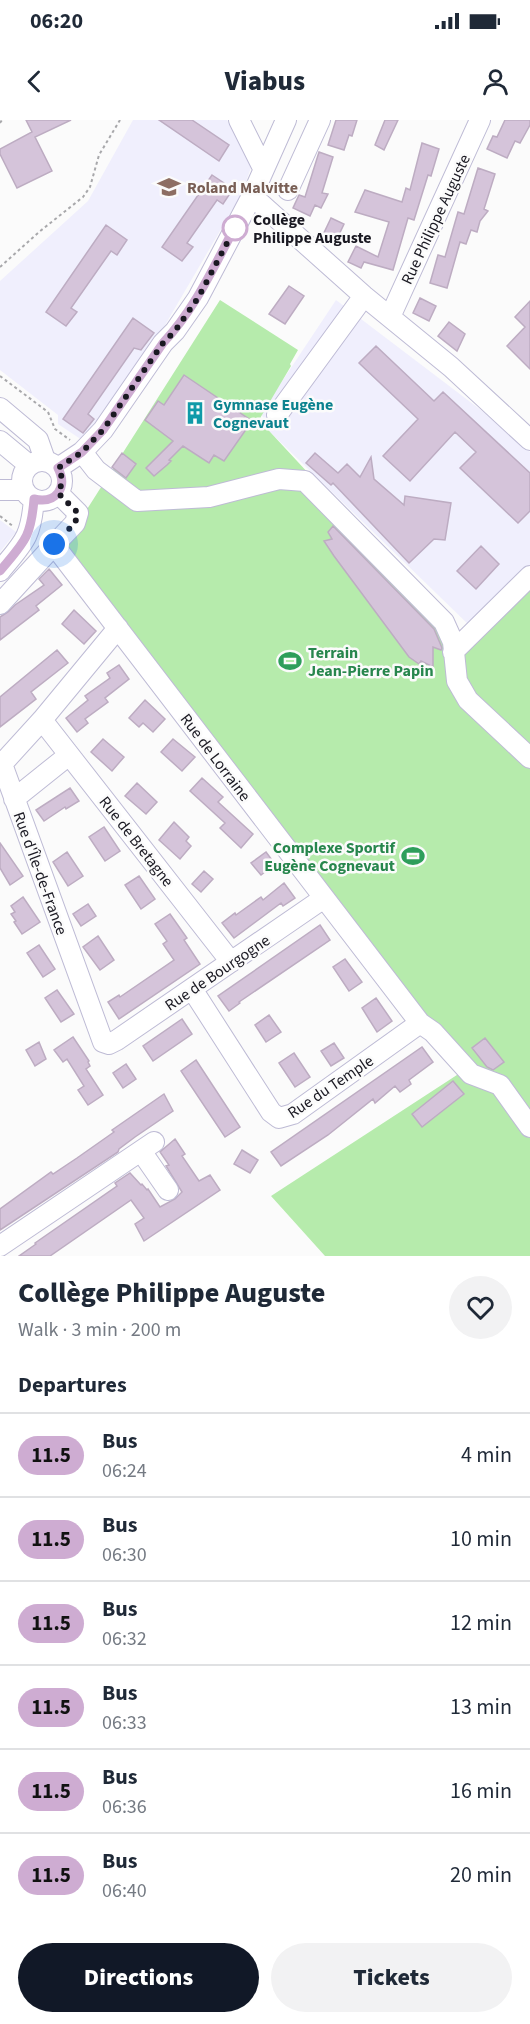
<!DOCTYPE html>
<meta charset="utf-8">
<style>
:root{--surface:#fff;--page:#f2f2f3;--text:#1f2937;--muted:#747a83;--line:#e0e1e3;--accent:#111827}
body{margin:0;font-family:"Source Sans 3",sans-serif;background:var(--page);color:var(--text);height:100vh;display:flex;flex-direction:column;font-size:22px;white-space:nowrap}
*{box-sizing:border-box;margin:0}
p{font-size:20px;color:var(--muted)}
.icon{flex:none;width:33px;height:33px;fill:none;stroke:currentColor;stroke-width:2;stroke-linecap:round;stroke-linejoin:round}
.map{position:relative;height:1136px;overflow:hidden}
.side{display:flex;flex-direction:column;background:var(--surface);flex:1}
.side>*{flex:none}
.badge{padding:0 12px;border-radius:20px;font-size:21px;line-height:39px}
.you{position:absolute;width:30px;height:30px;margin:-15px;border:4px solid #fff;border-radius:50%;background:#1a73e8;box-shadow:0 0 0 9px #1a73e833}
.map>.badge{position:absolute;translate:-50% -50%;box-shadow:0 0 0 3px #fff}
h2{padding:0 18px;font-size:22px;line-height:54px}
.round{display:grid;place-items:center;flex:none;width:63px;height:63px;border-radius:32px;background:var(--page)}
.summary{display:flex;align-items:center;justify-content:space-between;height:102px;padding:0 18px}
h1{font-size:28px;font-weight:800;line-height:45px}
.primary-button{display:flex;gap:12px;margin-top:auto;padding:12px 18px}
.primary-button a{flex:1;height:69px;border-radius:36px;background:var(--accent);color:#fff;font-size:24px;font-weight:800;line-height:69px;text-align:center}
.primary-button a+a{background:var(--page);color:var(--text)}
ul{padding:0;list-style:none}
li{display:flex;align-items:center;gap:18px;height:84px;padding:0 18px;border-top:2px solid var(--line)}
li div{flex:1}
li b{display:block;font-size:22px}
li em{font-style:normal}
li .badge{min-width:66px;font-weight:700;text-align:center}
.status{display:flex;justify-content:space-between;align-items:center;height:42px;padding:0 30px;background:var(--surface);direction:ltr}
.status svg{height:16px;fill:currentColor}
header{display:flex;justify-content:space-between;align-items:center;height:78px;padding:0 18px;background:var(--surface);font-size:27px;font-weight:800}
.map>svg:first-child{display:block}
.built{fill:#f0effd}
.green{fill:#b6ebac}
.building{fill:#d5c4da;stroke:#bdacc2;stroke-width:1.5}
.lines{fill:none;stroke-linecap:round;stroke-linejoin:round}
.minor-casing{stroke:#bebbd5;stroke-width:22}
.path{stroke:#a8a8ab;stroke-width:2;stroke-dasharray:3 3;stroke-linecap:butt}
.minor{stroke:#fff;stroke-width:20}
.line-casing{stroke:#fff;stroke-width:14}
.line{stroke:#ceacd2;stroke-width:9}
.walk{stroke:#1a1922;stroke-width:6;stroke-dasharray:0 10.8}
.stop-dot{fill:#fff;stroke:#ceacd2;stroke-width:3}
.labels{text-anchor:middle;stroke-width:5;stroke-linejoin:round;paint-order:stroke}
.education-label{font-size:16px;font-weight:bold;fill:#785e54;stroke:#fbfbfb;text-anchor:start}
.stop-label{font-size:16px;font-weight:bold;fill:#1a1922;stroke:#fbfbfb;text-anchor:start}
.street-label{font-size:16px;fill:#1a1922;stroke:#fbfbfb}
.culture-label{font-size:16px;font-weight:bold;fill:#0d838f;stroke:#fbfbfb;text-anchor:start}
.leisure-label{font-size:16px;font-weight:bold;fill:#27864d;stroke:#fbfbfb;text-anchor:start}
</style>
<div class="status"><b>06:20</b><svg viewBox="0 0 49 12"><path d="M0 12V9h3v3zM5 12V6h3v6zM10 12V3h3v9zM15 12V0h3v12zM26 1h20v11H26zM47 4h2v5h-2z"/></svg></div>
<header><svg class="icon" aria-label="back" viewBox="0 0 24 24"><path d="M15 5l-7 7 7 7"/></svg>Viabus<svg class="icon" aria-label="person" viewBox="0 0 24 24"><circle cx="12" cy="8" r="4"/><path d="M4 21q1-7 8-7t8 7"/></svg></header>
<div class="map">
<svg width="530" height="1136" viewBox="0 0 530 1136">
<rect width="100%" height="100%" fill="#fbfbfb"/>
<!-- built -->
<path class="built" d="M133 0H227L252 45 241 75 161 212 82 320 58 304V295L0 250V161L88 81Z
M336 180 494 300 530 332V449L471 507 269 311 261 293Z
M0 400 16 412 0 432Z"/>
<!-- green -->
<path class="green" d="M220 180 298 230 290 244 291 246 259 300 462 519 530 459V1136H325L271 1076 460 953 63 427Z"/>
<!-- building -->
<path class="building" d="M26 0H71L35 17 52 51 17 68 0 34V29L32 12Z
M159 0H192L229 25 219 41Z
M336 0H357L352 16 349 15 344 30 328 25Z
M385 0H398L384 30 375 25Z
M505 0H530V5L520 23 515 21 507 38 487 29 493 16 497 17Z
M422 23 439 29 431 56 428 55 414 100 408 98 393 150 364 142 361 148 348 142 356 126 378 137 389 102 355 92 365 70 402 82 406 68 410 70Z
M319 32 333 37 322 73 328 74 321 88 315 85 310 96 293 88 299 75 305 77Z
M478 48 495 54 484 89 488 91 480 101 477 112 471 110 466 124 460 122 447 168 430 163 438 135 445 137 458 92 464 94Z
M212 55 233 69 223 84 217 80 187 123 193 127 182 141 162 127Z
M331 98 344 104 335 123 322 117Z
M106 105 127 120 117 135 111 131 71 188 77 192 66 206 46 192Z
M289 166 304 176 285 204 269 194Z
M420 178 436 186 429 201 413 193Z
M530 181V249L507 226 525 207 515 197Z
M133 198 154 213 141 230 134 228 88 294 94 299 83 313 63 299Z
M449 202 465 214 457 231 438 216Z
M376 226 434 281 443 272 530 353V391L518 403 460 348 476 332 455 312 410 361 383 336 418 299 359 243Z
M184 255 252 301 224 341 214 335 209 343 183 326 169 340 171 341 167 345 154 356 146 348 173 321 145 300 158 281 164 285Z
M122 333 136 344 126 358 112 347Z
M315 333 338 353 347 344 360 357 371 337 374 359 404 385 405 376 451 383 445 420 434 419 409 443 333 363 331 365 306 343Z
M333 406 434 509 442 528 441 530 433 527V547L421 541 419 544 409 537 334 436 324 421 332 419 328 412Z
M481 426 499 444 476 469 457 451Z
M49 449 62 465 36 486 39 490 0 520V497L8 492 15 485 44 465 39 459Z
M74 490 96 511 84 524 62 504Z
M57 530 68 543 31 572 36 579 0 607V577Z
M119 545 129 559 105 578 108 582 85 599 88 603 77 612 66 598 88 580 85 576 110 558 107 553Z
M145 580 165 599 153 612 143 603 139 607 129 598Z
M103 619 124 637 112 651 91 632Z
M173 619 195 637 182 651 161 632Z
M202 658 223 677 218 682 253 714 241 728 220 708 225 703 190 671Z
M137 663 157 682 146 694 125 676Z
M70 668 79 681 66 689 65 687 44 701 36 690Z
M174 702 189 717 186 721 191 726 180 739 159 720Z
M104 707 120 731 105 741 89 717Z
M0 723 23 756 10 765 0 748Z
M67 732 83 756 68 766 53 742Z
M266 732 275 744 261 755 251 743Z
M204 751 213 759 201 772 192 764Z
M139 756 155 779 141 789 125 765Z
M284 763 295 778 283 786 281 783 234 818 222 803 235 793 236 795 261 777 263 780Z
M23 777 40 802 22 814 14 802 16 801 11 794 15 792 11 786Z
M88 784 96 796 81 806 73 794Z
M170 794 187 818 184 820 200 844 119 899 108 882 119 875 120 877 174 840 163 824 167 821 155 804Z
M320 805 330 820 239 882 240 883 229 891 218 876Z
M98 816 114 840 100 850 83 827Z
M39 825 55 849 43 857 27 833Z
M345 839 362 862 349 871 333 847Z
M57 870 74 894 61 902 45 878Z
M376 878 392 901 377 912 362 888Z
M269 895 281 912 266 922 255 905Z
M182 899 192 914 153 941 143 926Z
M73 917 89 941 88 942 90 946 86 949 103 975 88 985 78 970 84 966 67 939 63 942 54 930Z
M485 918 504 942 493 950 487 947 472 928Z
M39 922 46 939 35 946 26 930Z
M334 923 344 938 331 946 321 931Z
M422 927 433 942 409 960 411 964 400 972 395 966 375 983 373 979 328 1015 281 1046 271 1032Z
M294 933 310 957 295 967 279 943Z
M196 940 240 1007 225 1017 181 951Z
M126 944 136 959 123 968 113 953Z
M453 961 464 974 422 1007 412 994Z
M164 974 173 991 135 1017 119 1029 118 1032 0 1110V1089L51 1052 53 1054 77 1038 114 1012 112 1010Z
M175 1019 185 1034 182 1036 199 1061 210 1055 220 1070 144 1121 135 1104 144 1098 131 1080 50 1136H19L36 1124 35 1123 117 1066 115 1063 130 1053 141 1065 142 1064 147 1070 148 1069 160 1087 175 1079 182 1072 166 1046 169 1045 160 1032Z
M242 1030 258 1040 250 1053 234 1044Z"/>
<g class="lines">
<!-- minor casing -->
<g class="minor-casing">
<path id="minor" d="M239 0 263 48
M288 70 320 0
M252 76 364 176 451 247 530 320
M390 197 480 0
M0 288 38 320 45 340
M277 295 364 176
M0 321 29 345
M82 332 96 350 137 381 209 377 279 359 305 361 444 502 453 522 457 561 468 580 530 638
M22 361a20 20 0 1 1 40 0a20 20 0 1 1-40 0Z
M58 348 82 332 103 310 163 223 175 211 198 178 252 76 286 0
M0 370H24
M58 373 78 393 75 403 54 425 420 903 433 912 471 954 500 965 530 1007
M0 451C24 422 31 418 34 379
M0 484 54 425
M118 508 42 600 2 644 103 922 109 924 117 920 324 778
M453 532 530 456
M42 600 231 842
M14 679 69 635
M192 869 271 992 279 998 293 994 420 903
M141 1031 168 1070
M0 1126 154 1022"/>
</g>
<!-- path -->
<path class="path" d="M0 3 2 0
M0 147 39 112 83 77 90 67 99 35 120 0
M0 256 48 292 55 309 70 320
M0 396 14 407"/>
<!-- minor -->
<use href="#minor" class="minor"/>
</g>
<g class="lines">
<!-- line casing -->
<g class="line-casing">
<path id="line" d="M0 451C24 422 31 418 34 379 56 384 68 368 58 348L82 332 103 310 163 223C195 189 213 148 235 107"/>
</g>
<!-- line -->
<use href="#line" class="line"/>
<!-- walk -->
<path class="walk" d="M54 424 75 403 78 393 58 373C63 363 63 357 58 348L82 332 103 310 163 223 175 211 198 178 235 108"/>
</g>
<!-- icons -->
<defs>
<g id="school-bare" transform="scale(1.8)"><path d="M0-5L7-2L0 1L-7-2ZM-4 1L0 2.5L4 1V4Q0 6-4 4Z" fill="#8d6e63" stroke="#fbfbfb" stroke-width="2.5" paint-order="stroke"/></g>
<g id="building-bare" transform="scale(1.8)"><path d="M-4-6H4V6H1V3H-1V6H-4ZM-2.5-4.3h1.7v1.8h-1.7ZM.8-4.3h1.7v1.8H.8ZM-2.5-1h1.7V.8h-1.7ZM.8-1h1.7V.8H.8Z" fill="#0f9aa8" stroke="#fbfbfb" stroke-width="2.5" paint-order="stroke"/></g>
<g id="stadium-bare" transform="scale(1.8)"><path d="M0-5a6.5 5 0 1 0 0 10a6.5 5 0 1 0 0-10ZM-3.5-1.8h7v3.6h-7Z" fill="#2e9e5b" stroke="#fbfbfb" stroke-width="2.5" paint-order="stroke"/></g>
</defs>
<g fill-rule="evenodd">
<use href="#school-bare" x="169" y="67"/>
<use href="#building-bare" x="195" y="293"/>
<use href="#stadium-bare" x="290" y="541"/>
<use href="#stadium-bare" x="413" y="736"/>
</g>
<!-- markers -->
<circle class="stop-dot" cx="235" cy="108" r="12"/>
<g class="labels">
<!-- education labels -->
<g class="education-label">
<text x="187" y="73">Roland Malvitte</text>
</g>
<!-- stop labels -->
<g class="stop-label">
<text x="253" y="105">Collège<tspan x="253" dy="18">Philippe Auguste</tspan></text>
</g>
<!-- street labels -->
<g class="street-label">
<text transform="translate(435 99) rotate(-65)" y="6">Rue Philippe Auguste</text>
<text transform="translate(216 637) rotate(53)" y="6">Rue de Lorraine</text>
<text transform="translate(137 721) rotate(52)" y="6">Rue de Bretagne</text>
<text transform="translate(41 753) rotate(70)" y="6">Rue d'Île-de-France</text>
<text transform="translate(217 852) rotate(-34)" y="6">Rue de Bourgogne</text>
<text transform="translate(330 966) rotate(-34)" y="6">Rue du Temple</text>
</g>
<!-- culture labels -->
<g class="culture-label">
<text x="213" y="290">Gymnase Eugène<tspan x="213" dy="18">Cognevaut</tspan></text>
</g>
<!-- leisure labels -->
<g class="leisure-label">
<text x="308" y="538">Terrain<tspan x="308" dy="18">Jean-Pierre Papin</tspan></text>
<text x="395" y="733" text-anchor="end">Complexe Sportif<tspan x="395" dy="18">Eugène Cognevaut</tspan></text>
</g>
</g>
</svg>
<div class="you" style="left:54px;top:424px"></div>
</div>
<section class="side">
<div class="summary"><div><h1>Collège Philippe Auguste</h1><p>Walk · 3 min · 200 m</p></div><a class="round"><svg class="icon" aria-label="heart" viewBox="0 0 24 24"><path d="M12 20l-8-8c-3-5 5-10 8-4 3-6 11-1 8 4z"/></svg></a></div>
<h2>Departures</h2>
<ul>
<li><span class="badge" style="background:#ceacd2;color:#111">11.5</span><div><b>Bus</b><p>06:24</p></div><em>4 min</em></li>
<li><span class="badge" style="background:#ceacd2;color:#111">11.5</span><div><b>Bus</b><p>06:30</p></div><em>10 min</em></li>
<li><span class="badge" style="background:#ceacd2;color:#111">11.5</span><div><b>Bus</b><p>06:32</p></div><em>12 min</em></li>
<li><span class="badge" style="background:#ceacd2;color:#111">11.5</span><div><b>Bus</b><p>06:33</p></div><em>13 min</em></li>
<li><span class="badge" style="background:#ceacd2;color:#111">11.5</span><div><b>Bus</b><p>06:36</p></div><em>16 min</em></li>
<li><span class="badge" style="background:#ceacd2;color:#111">11.5</span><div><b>Bus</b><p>06:40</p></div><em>20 min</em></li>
</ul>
<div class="primary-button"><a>Directions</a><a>Tickets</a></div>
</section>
